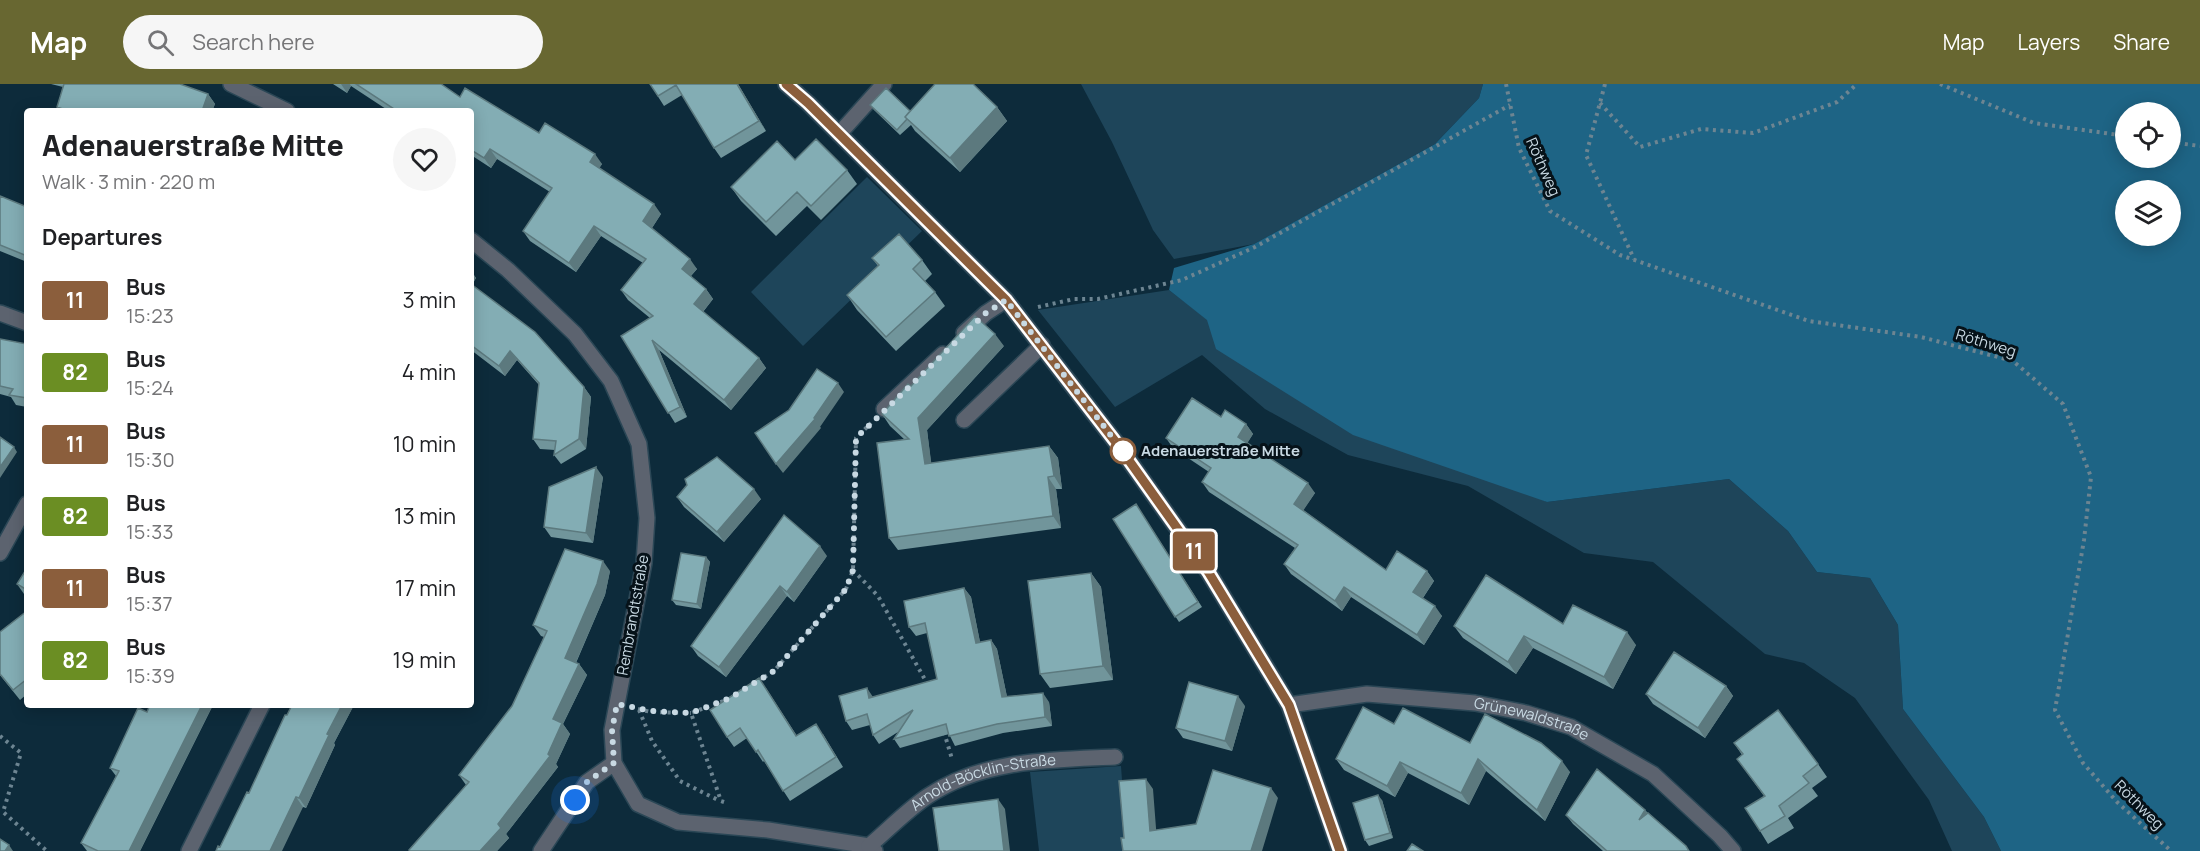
<!DOCTYPE html>
<meta charset="utf-8">
<style>
:root{--surface:#fff;--page:#f6f6f6;--text:#202124;--muted:#757577;--accent:#686731}
body{margin:0;font-family:Manrope,sans-serif;background:var(--page);color:var(--text);height:100vh;display:flex;flex-direction:column;font-size:22px;white-space:nowrap}
*{box-sizing:border-box;margin:0}
p{font-size:20px;color:var(--muted)}
.icon{flex:none;width:33px;height:33px;fill:none;stroke:currentColor;stroke-width:2;stroke-linecap:round;stroke-linejoin:round}
.map{position:relative;flex:1;overflow:hidden}
.side{position:absolute;left:24px;top:24px;width:450px;height:600px;display:flex;flex-direction:column;background:var(--surface);border-radius:6px;box-shadow:0 3px 15px #0003}
.side>*{flex:none}
.badge{padding:0 12px;border-radius:4px;font-size:21px;line-height:39px}
.tools{position:absolute;left:2115px;top:18px;display:grid;gap:12px}
.tools a{display:grid;place-items:center;width:66px;height:66px;border-radius:50%;background:var(--surface);box-shadow:0 3px 15px #0003;font-size:30px}
.you{position:absolute;width:30px;height:30px;margin:-15px;border:4px solid #fff;border-radius:50%;background:#1a73e8;box-shadow:0 0 0 9px #1a73e833}
.map>.badge{position:absolute;translate:-50% -50%;box-shadow:0 0 0 3px #fff}
h2{padding:0 18px;font-size:22px;line-height:54px}
.round{display:grid;place-items:center;flex:none;width:63px;height:63px;border-radius:32px;background:var(--page)}
.summary{display:flex;align-items:center;justify-content:space-between;height:102px;padding:0 18px}
h1{font-size:28px;font-weight:800;line-height:45px}
ul{padding:0;list-style:none}
li{display:flex;align-items:center;gap:18px;height:72px;padding:0 18px}
li div{flex:1}
li b{display:block;font-size:22px}
li em{font-style:normal}
li .badge{min-width:66px;font-weight:700;text-align:center}
header{display:flex;align-items:center;gap:36px;box-sizing:border-box;height:84px;padding:0 30px;background:var(--accent);color:#fff}
header strong{font-size:28px}
nav{display:flex;gap:33px;margin-inline-start:auto;font-size:21px}
.search{width:420px;height:54px;background:var(--page);display:flex;align-items:center;gap:15px;box-sizing:border-box;padding:0 21px;border-radius:33px;color:var(--muted);font-size:22px}
.map>svg:first-child{display:block}
.green{fill:#1e455a}
.forest{fill:#1e6485;fill-rule:evenodd}
.lines{fill:none;stroke-linecap:round;stroke-linejoin:round}
.minor-casing{stroke:#2b4756;stroke-width:18}
.path{stroke:#6d8592;stroke-width:4;stroke-dasharray:3 4.5;stroke-linecap:butt}
.minor{stroke:#5c636f;stroke-width:15}
.wall{fill:#71959b}
.shaded-wall{fill:#5c797e}
.building{fill:#83adb4;stroke:#5c797e;stroke-width:1.5}
.line-casing{stroke:#fff;stroke-width:14}
.line{stroke:#8b5e3c;stroke-width:9}
.walk{stroke:#c8d9e3;stroke-width:6;stroke-dasharray:0 10.8}
.stop-dot{fill:#fff;stroke:#8b5e3c;stroke-width:3}
.labels{text-anchor:middle;stroke-width:6;stroke-linejoin:round;paint-order:stroke}
.street-label{font-size:15px;fill:#c8d9e3;stroke:#061219}
.stop-label{font-size:15px;font-weight:bold;fill:#c8d9e3;stroke:#061219;text-anchor:start}
</style>
<header>
<strong>Map</strong>
<div class="search"><svg class="icon" aria-label="search" viewBox="0 0 24 24"><circle cx="10" cy="10" r="6"/><path d="M15 15l6 6"/></svg>Search here</div>
<nav><a>Map</a><a>Layers</a><a>Share</a></nav>
</header>
<div class="map">
<svg width="2200" height="767" viewBox="0 0 2200 767">
<rect width="100%" height="100%" fill="#0d2b3b"/>
<!-- green -->
<path class="green" d="M1081 0H1483L1479 14 1435 60 1254 160 1174 175 1153 146 1112 58Z
M867 93 922 147 803 262 751 208Z
M1169 206 1208 236 1217 265 1547 418 1729 395 1788 447 1817 488 1870 494 1898 541 1903 625 1984 733 2001 767H1952L1929 716 1855 614 1804 579 1765 570 1653 478 1584 469 1468 402 1348 371 1265 325 1202 271 1115 323 1038 226Z
M1121 682 1127 767H1039L1030 688Z"/>
<!-- forest -->
<path class="forest" d="M1483 0H2200V767H2001L1984 733 1903 625 1898 541 1870 494 1817 488 1788 447 1729 395 1547 418 1353 351 1216 265 1207 236 1169 206 1174 184 1254 160 1435 60 1479 14ZM2126 28H2170V74H2126ZM2126 106H2170V152H2126Z"/>
<g class="lines">
<!-- minor casing -->
<g class="minor-casing">
<g id="minor">
<path d="M231 0 287 27"/>
<path d="M786 0 808 19 1006 216 1118 361 1209 489 1289 621 1340 767"/>
<path d="M839 50 884 0"/>
<path d="M471 156 508 186 575 250 611 297 639 360 647 434 644 479 612 646 614 679 638 720 678 738 768 746 869 762 875 767"/>
<path d="M0 229 27 239"/>
<path d="M964 249 986 229 1006 216"/>
<path d="M884 325 943 270"/>
<path d="M964 336 1042 261"/>
<path d="M0 469 27 420"/>
<path id="s1" d="M1289 621 1367 610 1475 619 1526 629 1571 643 1653 690 1720 752 1733 767"/>
<path id="s2" d="M869 762C888 746 907 726 928 712 983 675 1051 676 1115 673"/>
<path d="M189 767 262 621"/>
<path d="M541 767 587 698 614 679"/>
</g>
</g>
<!-- path -->
<path class="path" d="M1506 0 1519 64 1550 127 1620 171 1809 237 1921 253 2013 277 2063 320 2091 393 2084 456 2055 626 2083 679 2117 718 2171 767
M1605 0 1586 71 1634 175
M1940 0 2034 39 2126 52
M1600 19 1640 63 1701 45 1753 49 1837 18 1857 0
M2170 58 2200 62
M1038 223 1074 215H1098L1182 196 1255 163 1510 21
M853 486 878 512 928 601
M758 597 774 587 846 505 853 486 856 354 871 339
M638 625 651 628 691 629
M639 626 652 657 680 697 720 717
M944 648 952 675
M0 652 21 669 3 728 47 767
M724 718 721 717 691 629 729 615"/>
<!-- minor -->
<use href="#minor" class="minor"/>
</g>
<!-- wall -->
<path class="wall" d="M51 0H180L208 10 215 20 212 27H60L57 23 63 3Z
M333 0H441L460 13 602 80 599 84 661 130 652 144 697 185 691 192 706 205 713 215 703 228 759 274 766 284 731 326 659 266 687 333 675 339 621 252 650 234 628 216 621 206 643 179 601 152 576 188 530 157 523 147 550 108 497 75 491 84 471 71V27H389L351 2 347 9Z
M650 0H738L766 47 721 74 714 64 682 11 664 22Z
M870 21 910 27 997 23 1007 37 960 88 915 47 911 41 900 51 874 26Z
M795 76 847 86 857 100 821 136 807 122 776 152 741 117 731 103Z
M0 112 27 123V178L0 167Z
M872 174 922 176 932 190 925 197 935 208 945 222 896 267 857 226 847 211 878 182Z
M471 187 476 194 472 201 584 303 591 313 586 365 561 380 554 371 555 366 540 365 533 355 539 301 517 276 505 292 471 266Z
M0 255 27 260V323L16 321 11 313 0 310Z
M1004 262 927 346 931 379 1049 362 1058 374 1062 405H1056L1061 444 898 466 889 454 905 356 890 342 882 330 911 302Z
M1221 333 1246 340 1253 350 1247 359 1315 409 1303 426 1386 486 1427 487 1434 497 1423 514 1442 532 1424 561 1351 513 1342 527 1291 490 1284 480 1295 464 1209 408 1202 398 1209 388 1173 364 1166 354Z
M603 393 593 459 551 453 544 443Z
M677 413 761 415 724 458 684 423Z
M1136 420 1202 523 1179 538 1113 435Z
M827 472 794 518 787 512 726 593 698 572 691 562Z
M706 473 710 478 701 525 676 521 672 516Z
M27 484V512L24 510 17 500Z
M610 487 605 511 576 579 579 580 587 591 563 640 570 650 556 680 558 683 506 750 509 754 497 767H409L466 701 459 691 512 622 544 553 541 552 533 541Z
M1091 489 1101 503 1113 596 1050 604 1040 590Z
M964 504 971 513 980 558 991 556 997 565 1007 613 1049 618 1052 642 1003 649 955 662 949 650 900 664 894 655 898 648 879 660 873 651 870 641 852 646 846 637 873 613 937 595 927 549 916 552 909 543Z
M27 527V610L20 616 0 591V548Z
M1563 540 1636 561 1613 605 1533 564 1516 590 1463 554 1454 542Z
M1726 602 1733 612 1705 654 1653 620 1646 610Z
M766 604 797 652 823 650 843 683 790 717 764 677 763 678 747 654 734 663 727 653Z
M150 621H213L140 767H87L81 759 116 692 110 684 147 628Z
M292 621H354L334 659 335 661 306 724 303 723 220 763 249 709Z
M1245 622 1232 667 1183 654 1176 644Z
M1394 640 1470 659 1570 688 1545 737 1486 687 1469 721 1408 689 1395 713 1344 686 1336 675Z
M1734 659 1818 680 1827 693 1812 704 1818 712 1788 734 1794 744 1768 760 1760 747 1764 712 1737 675 1742 671Z
M1382 716 1393 754 1369 762 1365 756Z
M1645 726 1648 729 1689 767H1603L1573 740 1566 731Z"/>
<!-- shaded-wall -->
<path class="shaded-wall" d="M341 0H350L351 2 347 9Z
M737 0H738L766 47 759 37Z
M208 10 215 20 212 27H202Z
M997 23 1007 37 960 88 950 74Z
M490 65 497 75 491 84 484 74Z
M595 70 602 80 597 88 590 78Z
M654 120 661 130 650 147 643 137Z
M594 142 601 152 576 188 569 179Z
M690 175 697 185 688 195 682 185Z
M471 187 476 194 471 201Z
M706 205 713 215 701 230 694 220Z
M995 250 1004 262 927 346 933 392 925 380 918 334Z
M652 256 659 266 687 333 680 323Z
M510 267 517 276 505 292 499 282Z
M759 274 766 284 731 326 724 316Z
M838 299 844 308 820 343 814 334Z
M584 303 591 313 586 365 579 355Z
M815 335 821 344 783 389 776 380Z
M1246 340 1253 350 1245 363 1238 353Z
M1049 362 1058 374 1062 405 1054 392Z
M14 363 17 368 0 394V383Z
M596 383 603 393 593 459 586 449Z
M1048 393 1056 405 1061 444 1053 432Z
M1308 399 1315 409 1301 430 1294 420Z
M754 405 761 415 724 458 717 448Z
M820 462 827 472 794 518 787 508Z
M706 473 710 478 701 525 697 520Z
M603 477 610 487 605 511 573 585 565 574Z
M1427 487 1434 497 1420 518 1413 508Z
M1091 489 1101 503 1113 596 1103 582Z
M780 502 787 512 726 593 719 583Z
M1344 503 1351 513 1342 527 1335 517Z
M964 504 971 513 982 568 976 559Z
M1435 522 1442 532 1424 561 1417 551Z
M1627 548 1636 561 1613 605 1604 593Z
M1524 552 1533 564 1516 590 1508 578Z
M991 556 997 565 1009 622 1002 613Z
M579 580 587 591 563 640 570 650 556 680 558 683 506 750 509 754 497 767H480L498 740 548 670 553 635Z
M1726 602 1733 612 1705 654 1698 644Z
M867 604 873 613 869 614Z
M1043 609 1049 618 1052 642 1045 633Z
M1238 612 1245 622 1232 667 1225 657Z
M202 621H213L140 767H129Z
M342 621H354L334 659 335 661 306 724 299 714 327 650Z
M1478 675 1486 687 1469 721 1461 709Z
M1562 677 1570 688 1545 737 1537 726Z
M1400 678 1408 689 1395 713 1387 702Z
M1146 695 1153 705 1157 757 1150 747Z
M1271 704 1278 714 1262 767H1251Z
M1378 711 1382 716 1393 754 1390 749Z
M296 713 303 723 282 767H270Z
M998 715 1005 725 1010 767H1004Z
M1645 726 1652 736H1639Z
M9 761 13 767H5Z"/>
<!-- building -->
<path class="building" d="M64 0H180L208 10 202 27H68L57 23Z
M356 0H441L460 13 465 4 539 49 545 39 595 70 590 78 654 120 643 137 690 175 682 185 706 205 694 220 759 274 724 316 652 256 680 323 668 329 621 252 653 232 621 206 646 175 594 142 569 179 523 147 552 104 490 65 484 74 471 66V27H397Z
M650 0H737L759 37 714 64 676 1 658 12Z
M935 0H973L997 23 950 74 905 33Z
M886 4 910 27 905 33 907 35 897 46 870 21Z
M816 55 847 86 811 122 797 108 766 138 731 103 777 57 795 76Z
M0 112 27 123V172L0 161Z
M899 150 922 176 913 185 935 208 886 253 847 211 879 181 872 174Z
M471 200 535 248 584 303 579 355 554 371 556 357 533 355 539 299 510 267 499 282 471 261Z
M975 232 995 250 918 334 925 380 1049 362 1054 392 1048 393 1053 432 889 454 877 359 909 355 882 330 908 300 911 302Z
M0 255 27 260V314L9 311 13 305 0 302Z
M817 285 838 299 814 334 815 335 776 380 755 349 789 326Z
M1192 314 1221 333 1225 326 1246 340 1238 353 1308 399 1294 420 1386 486 1397 467 1427 487 1413 508 1435 522 1417 551 1344 503 1335 517 1284 480 1298 461 1202 398 1211 384 1166 354Z
M0 353 14 363 0 383Z
M717 373 754 405 717 448 677 413 687 401 685 395Z
M596 383 586 449 544 443 549 403Z
M1136 420 1198 518 1175 533 1113 435Z
M784 431 820 462 787 508 780 502 719 583 691 562Z
M565 465 603 477 597 500 565 574 579 580 553 635 562 639 548 670 550 672 498 740 501 744 480 767H410L409 766 469 698 459 691 512 622 547 547 533 541Z
M681 469 706 473 697 520 672 516Z
M27 484V506L17 500Z
M1091 489 1103 582 1040 590 1028 497Z
M1486 491 1563 540 1573 521 1627 548 1604 593 1524 552 1508 578 1454 542Z
M964 504 976 559 991 556 1002 613 1043 609 1045 633 997 640 949 652 946 640 894 655 913 626 873 651 867 630 846 637 839 612 867 604 869 614 937 595 925 539 909 543 904 517Z
M27 527V595L13 606 0 590V548Z
M1674 568 1726 602 1698 644 1646 610Z
M759 594 796 652 816 640 836 673 783 707 758 666 756 668 740 644 727 653 710 626Z
M1189 598 1238 612 1225 657 1176 644Z
M150 621H202L129 767H98L81 759 119 687 110 684 138 624 147 628Z
M292 621H342L327 650 329 651 299 714 296 713 270 767H216L218 762 220 763 247 708 249 709 285 631H287Z
M1363 623 1394 640 1403 624 1470 659 1485 630 1541 659 1562 677 1537 726 1478 675 1461 709 1400 678 1387 702 1336 675Z
M1778 626 1818 680 1803 692 1809 699 1779 722 1785 732 1760 747 1745 724 1765 712 1737 675 1743 670 1734 659Z
M1597 685 1645 726 1639 736 1648 729 1686 762 1689 767H1607L1566 731Z
M1213 686 1271 704 1251 767H1123L1121 754H1124L1119 697 1146 695 1150 747 1196 740Z
M1378 711 1390 749 1365 756 1353 719Z
M998 715 1004 767H939L933 724Z
M0 755 9 761 5 767H0Z
M1412 760 1423 767H1407Z"/>
<g class="lines">
<!-- line casing -->
<g class="line-casing">
<path id="line" d="M786 0 808 19 1006 216 1118 361 1209 489 1289 621 1340 767"/>
</g>
<!-- line -->
<use href="#line" class="line"/>
<!-- walk -->
<path class="walk" d="M575 716 587 698 614 679 612 646 617 620 651 627 691 629 730 614 774 587 846 505 853 486 856 354 986 229 1006 216 1123 367"/>
</g>
<!-- markers -->
<circle class="stop-dot" cx="1123" cy="367" r="12"/>
<g class="labels">
<!-- street labels -->
<g class="street-label">
<text transform="translate(1543 83) rotate(66)" y="5">Röthweg</text>
<text transform="translate(1986 259) rotate(17)" y="5">Röthweg</text>
<text transform="translate(633 531) rotate(-80)" y="5">Rembrandtstraße</text>
<text dy="5" stroke="none"><textPath href="#s1" startOffset="246">Grünewaldstraße</textPath></text>
<text dy="5" stroke="none"><textPath href="#s2" startOffset="135">Arnold-Böcklin-Straße</textPath></text>
<text transform="translate(2139 721) rotate(45)" y="5">Röthweg</text>
</g>
<!-- stop labels -->
<g class="stop-label">
<text x="1141" y="372">Adenauerstraße Mitte</text>
</g>
</g>
</svg>
<div class="tools">
<a><svg class="icon" aria-label="locate" viewBox="0 0 24 24"><circle cx="12" cy="12" r="6"/><path d="M12 2v4M12 18v4M2 12h4M18 12h4"/></svg></a>
<a><svg class="icon" aria-label="layers" viewBox="0 0 24 24"><path d="M12 4l9 5-9 5-9-5zM3 14l9 5 9-5"/></svg></a>
</div>
<div class="you" style="left:575px;top:716px"></div>
<b class="badge" style="left:1194px;top:467px;background:#8b5e3c;color:#fff">11</b>
<section class="side">
<div class="summary"><div><h1>Adenauerstraße Mitte</h1><p>Walk · 3 min · 220 m</p></div><a class="round"><svg class="icon" aria-label="heart" viewBox="0 0 24 24"><path d="M12 20l-8-8c-3-5 5-10 8-4 3-6 11-1 8 4z"/></svg></a></div>
<h2>Departures</h2>
<ul>
<li><span class="badge" style="background:#8b5e3c;color:#fff">11</span><div><b>Bus</b><p>15:23</p></div><em>3 min</em></li>
<li><span class="badge" style="background:#6b8e23;color:#fff">82</span><div><b>Bus</b><p>15:24</p></div><em>4 min</em></li>
<li><span class="badge" style="background:#8b5e3c;color:#fff">11</span><div><b>Bus</b><p>15:30</p></div><em>10 min</em></li>
<li><span class="badge" style="background:#6b8e23;color:#fff">82</span><div><b>Bus</b><p>15:33</p></div><em>13 min</em></li>
<li><span class="badge" style="background:#8b5e3c;color:#fff">11</span><div><b>Bus</b><p>15:37</p></div><em>17 min</em></li>
<li><span class="badge" style="background:#6b8e23;color:#fff">82</span><div><b>Bus</b><p>15:39</p></div><em>19 min</em></li>
</ul>
</section>
</div>
